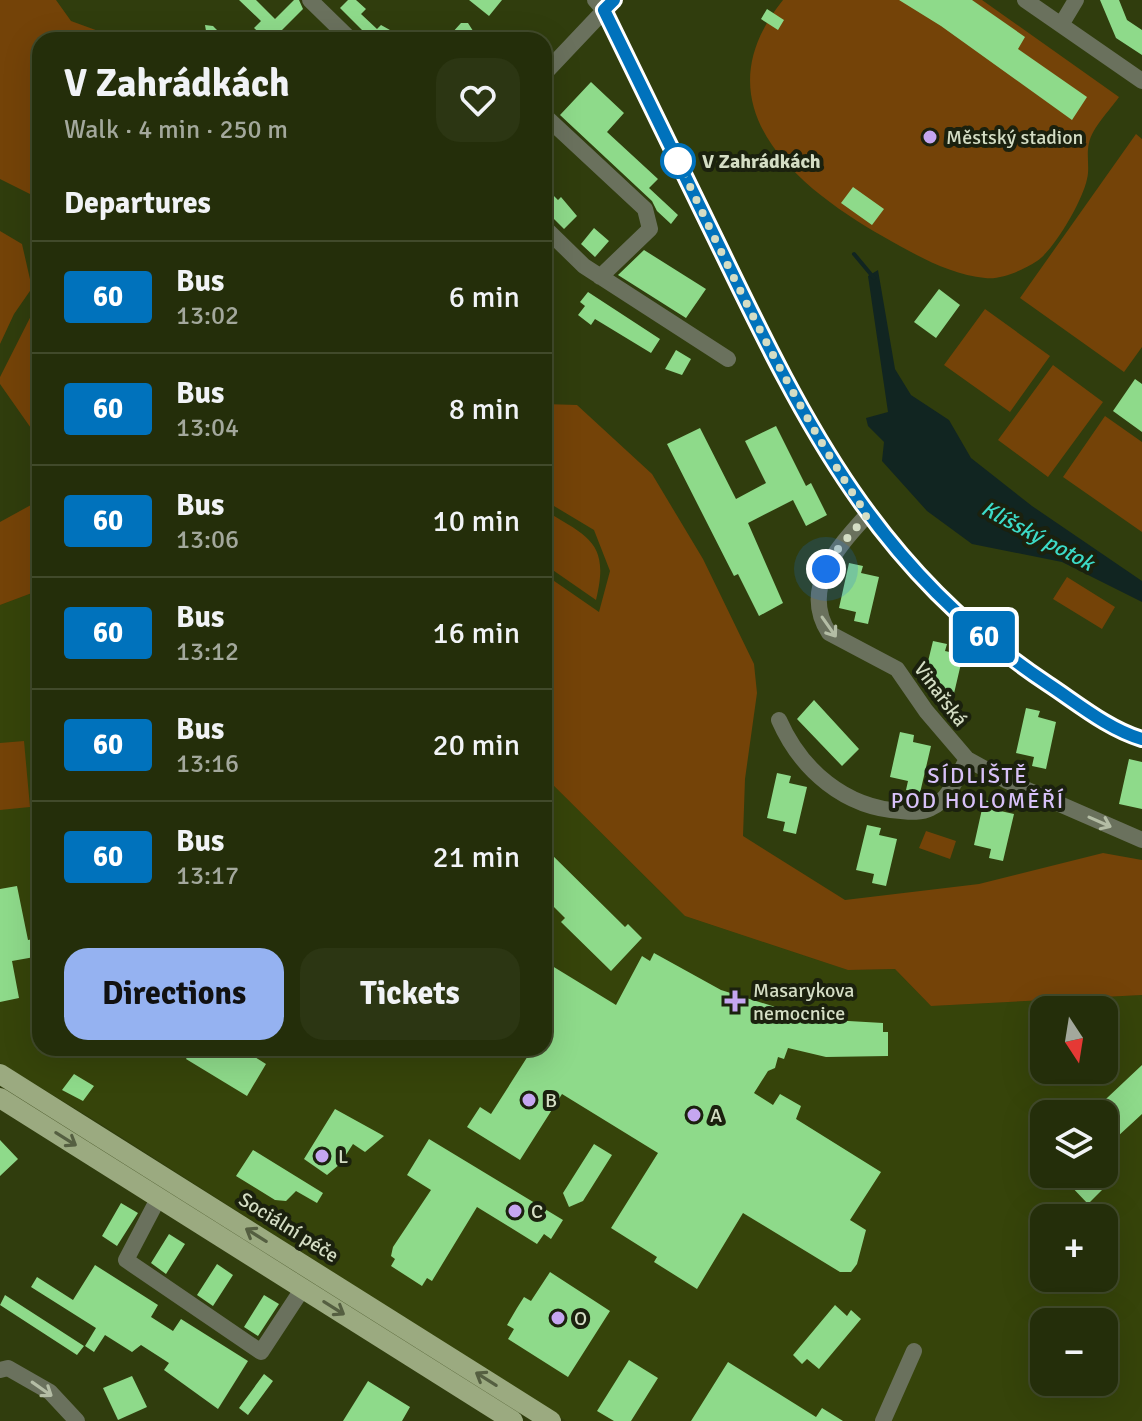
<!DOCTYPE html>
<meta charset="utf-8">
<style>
:root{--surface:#242e0a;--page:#2c3613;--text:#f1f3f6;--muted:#a3a89c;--line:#414a2b;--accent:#95b2f1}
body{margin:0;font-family:Signika,sans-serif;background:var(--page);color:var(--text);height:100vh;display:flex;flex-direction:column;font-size:30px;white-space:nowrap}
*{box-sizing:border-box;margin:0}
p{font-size:26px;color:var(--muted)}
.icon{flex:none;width:44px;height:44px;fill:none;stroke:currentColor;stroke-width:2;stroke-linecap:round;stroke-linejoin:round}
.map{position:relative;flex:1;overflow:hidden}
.side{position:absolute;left:32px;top:32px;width:520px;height:1024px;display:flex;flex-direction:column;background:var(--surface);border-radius:24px;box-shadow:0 8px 32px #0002,0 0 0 2px var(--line)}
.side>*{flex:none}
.badge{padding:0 16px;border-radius:6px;font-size:28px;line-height:52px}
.needle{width:52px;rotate:168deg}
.buttons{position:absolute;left:1030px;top:996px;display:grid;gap:16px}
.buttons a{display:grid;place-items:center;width:88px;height:88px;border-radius:16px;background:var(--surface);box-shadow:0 8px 32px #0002,0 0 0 2px var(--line);font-size:40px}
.you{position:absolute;width:40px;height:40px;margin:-20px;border:6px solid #fff;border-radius:50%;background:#1a73e8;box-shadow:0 0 0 12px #1a73e833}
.map>.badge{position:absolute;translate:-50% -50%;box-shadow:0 0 0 4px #fff}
h2{padding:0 32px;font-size:30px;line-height:72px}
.round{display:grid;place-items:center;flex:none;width:84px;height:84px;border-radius:24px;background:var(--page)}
.head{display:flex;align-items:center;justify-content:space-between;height:136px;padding:0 32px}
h1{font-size:38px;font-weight:700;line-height:60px}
.cta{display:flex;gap:16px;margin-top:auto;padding:16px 32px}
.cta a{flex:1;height:92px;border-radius:24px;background:var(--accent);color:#111;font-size:32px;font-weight:700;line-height:92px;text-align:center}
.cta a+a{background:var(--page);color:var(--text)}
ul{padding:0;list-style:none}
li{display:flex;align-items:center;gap:24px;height:112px;padding:0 32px;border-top:2px solid var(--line)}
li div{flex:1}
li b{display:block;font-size:30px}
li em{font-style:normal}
li .badge{min-width:88px;font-weight:700;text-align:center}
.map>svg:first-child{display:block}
.built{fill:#36440a;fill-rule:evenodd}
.green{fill:#744308}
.water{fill:#112521}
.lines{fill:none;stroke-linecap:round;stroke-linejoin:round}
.stream{stroke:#112521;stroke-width:4}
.building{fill:#8eda8a}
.minor{stroke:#6a715d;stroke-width:16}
.major{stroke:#9baa80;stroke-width:20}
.oneway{stroke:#b4bda5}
.oneway2{stroke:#555f41}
.line-casing{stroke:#fff;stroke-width:18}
.line{stroke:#0072bc;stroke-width:12}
.walk{stroke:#d4ddc4;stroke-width:8;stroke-dasharray:0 14.4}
.poi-dot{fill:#c5a6f0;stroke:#1b210e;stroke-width:3}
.stop-dot{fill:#fff;stroke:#0072bc;stroke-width:4}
.labels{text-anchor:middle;stroke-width:8;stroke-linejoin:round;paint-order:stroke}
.poi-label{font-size:20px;fill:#d4ddc4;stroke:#1b210e;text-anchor:start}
.stop-label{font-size:20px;font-weight:bold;fill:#d4ddc4;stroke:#1b210e;text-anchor:start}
.street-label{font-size:20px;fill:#d4ddc4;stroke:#1b210e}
.water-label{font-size:22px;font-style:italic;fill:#3cdbc8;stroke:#1b210e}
.neighbourhood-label{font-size:22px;letter-spacing:2px;fill:#d8c1f9;stroke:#1b210e}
</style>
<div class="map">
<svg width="1142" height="1421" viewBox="0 0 1142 1421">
<rect width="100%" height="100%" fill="#303d0d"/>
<!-- built -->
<path class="built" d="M40 590V1048H544V776L685 916 848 970 895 969 931 1006 1142 995V1421H566L99 1123 0 1063V605ZM1044 1010H1104V1070H1044ZM1044 1114H1104V1174H1044ZM1044 1218H1104V1278H1044ZM1044 1322H1104V1382H1044Z"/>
<!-- green -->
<path class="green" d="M0 0H56L71 21 123 40H40V199L0 179Z
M783 0H982L1119 97C1110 110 1092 128 1089 143 1086 155 1090 168 1087 179 1083 200 1054 250 1037 261 1023 270 1002 280 985 278 950 275 914 254 884 237 794 186 698 105 783 0Z
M1136 134 1142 139V347L1124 372 1020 298Z
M0 231 22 244 32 288 14 314 0 344Z
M40 298V441L0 384V377Z
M985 309 1050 356 1010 412 944 365Z
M1053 365 1103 402 1048 477 998 440Z
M544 404 577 405 652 474 703 559 754 664 757 693 745 779 743 836 845 900 979 884 1103 853 1142 860V995L931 1006 895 969 848 970 685 916 544 776V574L599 612 610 571 594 530 544 500Z
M1105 416 1142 442V532L1063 477Z
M40 500V590L0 605V522Z
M544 510C589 537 610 543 596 600L544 564Z
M1067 577 1115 607 1102 629 1053 599Z
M24 741 30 807 0 810V743Z
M926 831 956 841 950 859 919 848Z"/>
<!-- water -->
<path class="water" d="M878 270 895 369 911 395 949 420 971 458 1032 506 1142 581V602L1062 562 972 544 927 511 882 461 884 442 868 426 866 418 888 412 868 276Z"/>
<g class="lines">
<!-- stream -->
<path class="stream" d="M854 254 874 278"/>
</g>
<!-- building -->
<path class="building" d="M239 0H256L275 19 294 0H299L303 9 272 40H267L254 28 261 21Z
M348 0H356L366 9 361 14 377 29 381 25 390 30 388 32 396 40H366L369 37 340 8Z
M469 0H502L489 16Z
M899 0H972L1025 37 1018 49 1087 97 1072 120 941 26Z
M1100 0H1119L1127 20 1142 30V55L1116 38Z
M767 9 784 20 778 30 761 19Z
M461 23H468L475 34 469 40H457L451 34Z
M205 25 213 26 227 40H197L206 31Z
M591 82 624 113 607 132 658 179 649 188 678 215 671 224 657 211 652 201 560 115Z
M544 186 558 200 561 197 577 216 564 229 544 209Z
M853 187 884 209 872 225 841 203Z
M594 228 609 241 595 257 581 244Z
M644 250 706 289 686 318 618 275Z
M939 289 960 305 936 338 914 322Z
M588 292 660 339 651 353 595 319 591 325 578 315 585 306 580 302Z
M676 350 691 359 682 375 665 369Z
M1135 379 1142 384V432L1113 411Z
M776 426 806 486 811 483 827 515 806 526 793 500 748 523 783 603 759 616 738 574 734 576 667 444 700 428 736 499 766 483 745 441Z
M849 563 863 566 861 573 879 577 868 624 854 621 856 612 839 608Z
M933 641 947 644 945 651 963 655 952 702 938 699 940 690 922 686Z
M814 700 859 749 842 766 797 719Z
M1026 708 1040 711 1038 717 1056 722 1046 769 1032 766 1034 757 1016 753Z
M900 732 914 735 913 742 931 746 920 793 906 790 908 781 890 777Z
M1129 759 1142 762V809L1119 804Z
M777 773 791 776 789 783 807 787 796 834 783 831 785 822 767 818Z
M984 800 998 803 996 810 1014 814 1003 861 989 858 991 849 974 845Z
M867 825 881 828 879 835 897 839 886 886 872 883 874 874 856 870Z
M40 835V865H35L30 837Z
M544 847 625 927 628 924 642 938 611 971 561 922 565 918 544 897Z
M17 886 28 940 40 938V956L12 961 19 998 0 1002V889Z
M654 953 721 990 814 1019 883 1023V1032H888V1056L826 1057 788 1048 784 1059 778 1057 775 1068 768 1071 754 1093 773 1105 780 1094 801 1106 796 1119 881 1172 850 1220 866 1230 857 1264 851 1272H840L743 1213 697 1289 654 1262 657 1257 611 1228 658 1153 562 1094 520 1160 467 1127 480 1107 491 1114 533 1048H544V961L616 1005 642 956 650 961Z
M193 1048H240L266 1064 247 1096 186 1059Z
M1142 1065V1114L1104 1149V1114H1090Z
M74 1074 94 1086 83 1101 62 1090Z
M335 1109 384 1136 365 1152 353 1144 340 1164 327 1175 304 1159Z
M429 1139 563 1220 551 1239 544 1234 537 1244 477 1207 432 1281 427 1278 422 1286 391 1266 395 1259 391 1256 393 1247 431 1190 407 1175Z
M0 1140 18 1159 0 1176Z
M594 1144 612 1155 583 1201 569 1207 563 1193Z
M253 1150 323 1193 317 1203 296 1191 286 1201 275 1200 236 1176Z
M1054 1174H1093L1105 1187 1088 1204 1068 1183 1065 1186Z
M121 1203 138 1213 117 1246 102 1236Z
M169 1234 185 1244 166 1274 151 1263Z
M217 1264 233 1275 213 1306 197 1295Z
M95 1265 158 1305 151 1317 173 1331 181 1319 248 1361 218 1409 164 1370 169 1363 141 1345 132 1352 105 1335 94 1352 85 1346 96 1328 31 1287 37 1277 73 1300Z
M550 1272 610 1311 568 1377 508 1339 514 1329 507 1325 517 1308 524 1297 531 1301Z
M5 1295 84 1346 77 1355 0 1305Z
M264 1295 279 1304 258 1336 244 1327Z
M835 1305 847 1316 851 1310 861 1319 819 1369 807 1359 802 1364 793 1355Z
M629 1360 658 1378 631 1421H614L597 1411Z
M728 1362 816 1417 822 1408 843 1421H691Z
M264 1374 273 1381 248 1415 239 1408Z
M132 1376 147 1407 118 1420 103 1388Z
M368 1381 410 1407 402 1421H343Z"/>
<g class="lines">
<!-- minor -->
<path class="minor" d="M310 0 351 40
M595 0 604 10C644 91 684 173 724 255 810 433 878 571 1048 684 1077 703 1109 729 1142 739
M1025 0 1142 81
M1061 25 1076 0
M544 74 614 0
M544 115 645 209 650 229 600 277
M544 227 584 266 728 359
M867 515C838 547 800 588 829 633L897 669 926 711 967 759 1007 781 1142 840
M779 720C801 770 845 808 901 811 911 812 921 813 931 808 949 800 958 775 967 759
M159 1197 126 1260 261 1352 303 1288
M0 1370 8 1368 50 1392 77 1421
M883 1421 914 1351"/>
<!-- major -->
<path class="major" d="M0 1074 551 1421
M0 1098 513 1421"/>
</g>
<!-- one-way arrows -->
<defs><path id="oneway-shaft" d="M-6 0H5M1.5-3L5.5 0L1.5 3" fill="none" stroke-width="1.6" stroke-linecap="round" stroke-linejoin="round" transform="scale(2)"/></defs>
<g class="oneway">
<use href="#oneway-shaft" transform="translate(829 627) rotate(55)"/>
<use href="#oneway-shaft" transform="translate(1100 822) rotate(24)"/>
<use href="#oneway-shaft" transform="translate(42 1389) rotate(35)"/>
</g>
<g class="oneway2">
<use href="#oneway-shaft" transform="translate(66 1139) rotate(32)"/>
<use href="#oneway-shaft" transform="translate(256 1235) rotate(-148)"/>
<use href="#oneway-shaft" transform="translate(334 1308) rotate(32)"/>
<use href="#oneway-shaft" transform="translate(486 1379) rotate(-148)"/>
</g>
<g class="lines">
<!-- line casing -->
<g class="line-casing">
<path id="line" d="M614 0 604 10C643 90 682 170 721 250 807 428 877 570 1048 684 1077 703 1108 729 1142 739"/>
</g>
<!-- line -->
<use href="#line" class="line"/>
<!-- walk -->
<path class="walk" d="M678 161C735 282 793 404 867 515L833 555 826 569"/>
</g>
<!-- markers -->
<g class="poi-dot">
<circle cx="930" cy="137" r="8"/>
<path d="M731 989h8v8h8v8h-8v8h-8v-8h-8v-8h8z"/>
<circle cx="529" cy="1100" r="8"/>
<circle cx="694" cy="1115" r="8"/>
<circle cx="322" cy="1156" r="8"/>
<circle cx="515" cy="1211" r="8"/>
<circle cx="558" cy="1318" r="8"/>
</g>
<circle class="stop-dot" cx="678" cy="161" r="16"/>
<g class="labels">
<!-- poi labels -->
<g class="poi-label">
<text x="946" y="144">Městský stadion</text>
<text x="753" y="997">Masarykova<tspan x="753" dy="23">nemocnice</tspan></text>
<text x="545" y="1107">B</text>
<text x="710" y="1122">A</text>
<text x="338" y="1163">L</text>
<text x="531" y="1218">C</text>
<text x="574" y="1325">O</text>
</g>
<!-- stop labels -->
<g class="stop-label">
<text x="702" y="168">V Zahrádkách</text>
</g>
<!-- street labels -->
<g class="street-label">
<text transform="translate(941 694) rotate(53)" y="7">Vinařská</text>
<text transform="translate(289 1227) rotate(32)" y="7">Sociální péče</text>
</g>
<!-- water labels -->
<g class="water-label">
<text transform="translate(1038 535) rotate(28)" y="8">Klíšský potok</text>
</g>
<!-- neighbourhood labels -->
<g class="neighbourhood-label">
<text x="978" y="783">SÍDLIŠTĚ<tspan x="978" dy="25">POD HOLOMĚŘÍ</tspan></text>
</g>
</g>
</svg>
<div class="buttons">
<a><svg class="needle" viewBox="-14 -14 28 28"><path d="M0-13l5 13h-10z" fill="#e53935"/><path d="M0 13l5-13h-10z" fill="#a3a89c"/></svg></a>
<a><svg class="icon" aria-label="layers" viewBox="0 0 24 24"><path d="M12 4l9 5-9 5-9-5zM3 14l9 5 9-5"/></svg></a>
<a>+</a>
<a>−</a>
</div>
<div class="you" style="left:826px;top:569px"></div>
<b class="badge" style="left:984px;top:637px;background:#0072bc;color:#fff">60</b>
<section class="side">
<div class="head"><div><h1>V Zahrádkách</h1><p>Walk · 4 min · 250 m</p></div><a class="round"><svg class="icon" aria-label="heart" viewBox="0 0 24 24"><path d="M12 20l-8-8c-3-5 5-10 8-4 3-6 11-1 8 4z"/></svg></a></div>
<h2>Departures</h2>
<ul>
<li><span class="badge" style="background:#0072bc;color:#fff">60</span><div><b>Bus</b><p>13:02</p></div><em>6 min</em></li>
<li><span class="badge" style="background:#0072bc;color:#fff">60</span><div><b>Bus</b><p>13:04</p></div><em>8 min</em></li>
<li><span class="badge" style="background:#0072bc;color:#fff">60</span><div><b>Bus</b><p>13:06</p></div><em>10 min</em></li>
<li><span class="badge" style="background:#0072bc;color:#fff">60</span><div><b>Bus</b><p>13:12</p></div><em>16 min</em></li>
<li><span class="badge" style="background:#0072bc;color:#fff">60</span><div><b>Bus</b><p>13:16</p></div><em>20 min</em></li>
<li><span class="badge" style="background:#0072bc;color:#fff">60</span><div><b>Bus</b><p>13:17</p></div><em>21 min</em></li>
</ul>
<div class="cta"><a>Directions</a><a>Tickets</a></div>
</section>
</div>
